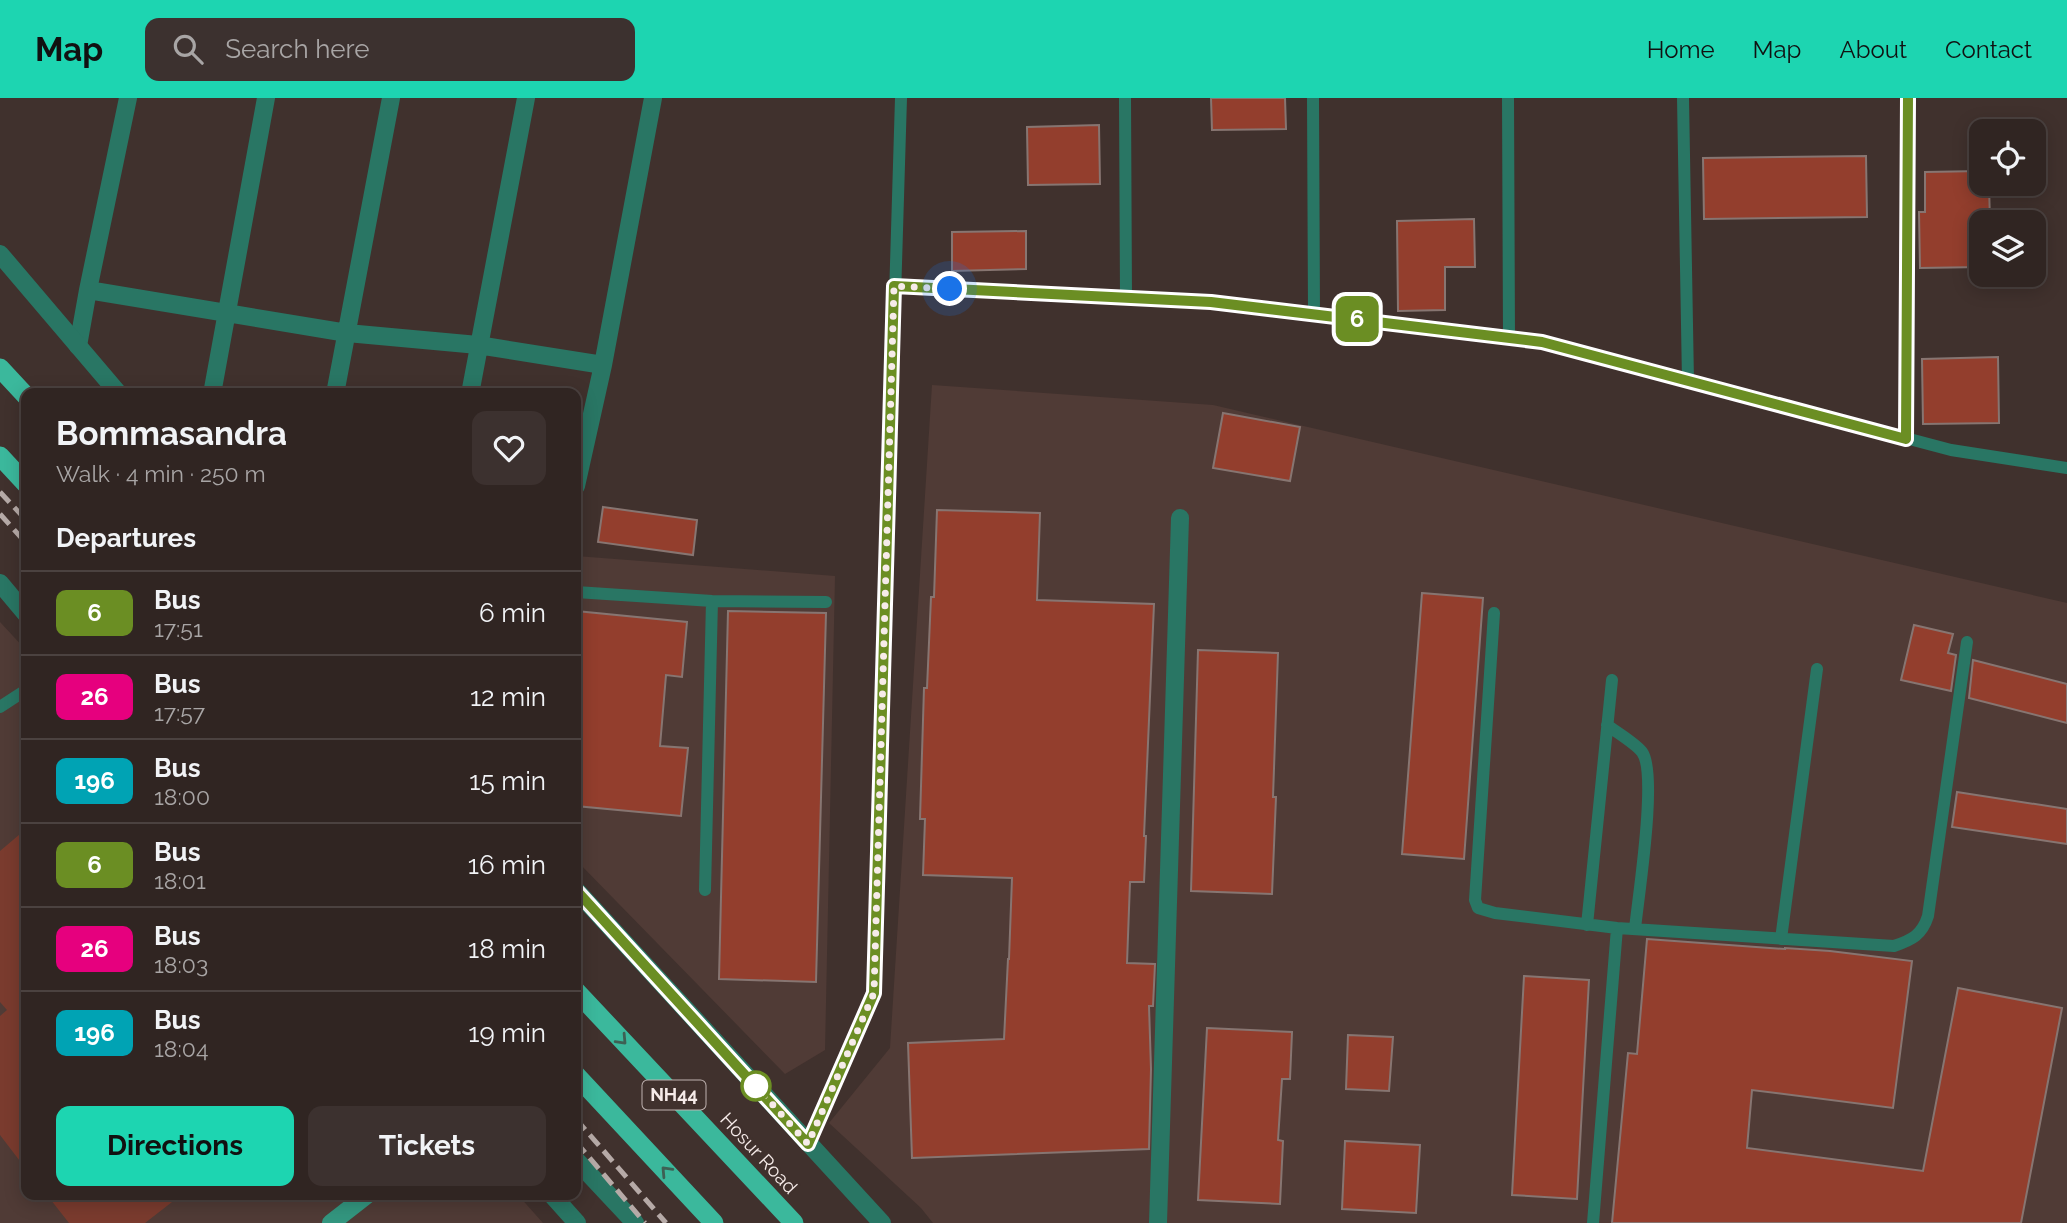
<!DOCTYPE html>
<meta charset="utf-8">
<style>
:root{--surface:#302522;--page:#3c312f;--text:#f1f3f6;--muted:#a8a5a5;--line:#4b4240;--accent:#1dd5b1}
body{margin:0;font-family:Raleway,sans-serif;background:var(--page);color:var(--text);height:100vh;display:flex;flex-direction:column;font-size:26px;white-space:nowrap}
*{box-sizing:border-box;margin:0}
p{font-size:23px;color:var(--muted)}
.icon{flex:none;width:38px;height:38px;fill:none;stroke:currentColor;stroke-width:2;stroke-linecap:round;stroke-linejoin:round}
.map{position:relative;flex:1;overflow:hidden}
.details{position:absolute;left:21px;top:290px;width:560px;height:812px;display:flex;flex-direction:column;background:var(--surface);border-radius:14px;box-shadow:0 4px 18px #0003,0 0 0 2px var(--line)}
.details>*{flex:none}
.badge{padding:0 14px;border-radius:10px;font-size:24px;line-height:46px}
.fabs{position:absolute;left:1969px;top:21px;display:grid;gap:14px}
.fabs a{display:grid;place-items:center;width:77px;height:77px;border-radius:14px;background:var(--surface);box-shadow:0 4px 18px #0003,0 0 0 2px var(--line);font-size:35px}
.you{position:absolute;width:35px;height:35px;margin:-18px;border:5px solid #fff;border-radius:50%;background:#1a73e8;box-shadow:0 0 0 10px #1a73e833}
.map>.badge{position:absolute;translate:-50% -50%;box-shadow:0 0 0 4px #fff}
h2{padding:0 35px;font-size:26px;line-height:63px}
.round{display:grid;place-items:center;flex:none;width:74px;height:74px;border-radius:14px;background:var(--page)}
.overview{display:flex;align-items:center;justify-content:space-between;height:119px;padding:0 35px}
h1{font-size:33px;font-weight:700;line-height:52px}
.button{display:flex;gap:14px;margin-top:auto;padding:14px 35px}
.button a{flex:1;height:80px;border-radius:14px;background:var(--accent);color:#111;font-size:28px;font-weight:700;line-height:80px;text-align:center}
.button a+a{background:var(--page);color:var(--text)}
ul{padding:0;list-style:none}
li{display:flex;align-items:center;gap:21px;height:84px;padding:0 35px;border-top:2px solid var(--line)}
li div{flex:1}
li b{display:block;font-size:26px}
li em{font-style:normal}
li .badge{min-width:77px;font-weight:700;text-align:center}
header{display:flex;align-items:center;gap:42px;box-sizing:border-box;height:98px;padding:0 35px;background:var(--accent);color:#111}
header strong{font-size:33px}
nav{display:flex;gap:38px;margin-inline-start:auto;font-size:24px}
.search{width:490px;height:63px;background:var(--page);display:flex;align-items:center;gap:18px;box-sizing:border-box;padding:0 24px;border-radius:14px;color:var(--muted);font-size:26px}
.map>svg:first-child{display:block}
.built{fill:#503b36}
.green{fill:#7a3b2e}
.building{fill:#933e2d;stroke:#877571;stroke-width:2}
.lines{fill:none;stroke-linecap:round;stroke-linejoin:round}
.service{stroke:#297664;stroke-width:12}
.minor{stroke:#297664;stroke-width:18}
.tertiary{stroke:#297664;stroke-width:18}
.secondary{stroke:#33967f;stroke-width:18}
.trunk{stroke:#3bb89c;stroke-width:19}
.rail{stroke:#b6aaa7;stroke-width:5;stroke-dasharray:14 7;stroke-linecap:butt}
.oneway{stroke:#3e6054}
.line-casing{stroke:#fff;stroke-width:16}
.line{stroke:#6b8e23;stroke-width:10}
.walk{stroke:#f6ebe9;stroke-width:7;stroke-dasharray:0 12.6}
.stop-dot{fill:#fff;stroke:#6b8e23;stroke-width:3.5}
.labels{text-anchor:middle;stroke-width:5;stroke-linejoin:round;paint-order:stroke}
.shield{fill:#40312d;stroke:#bfb3b1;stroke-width:2}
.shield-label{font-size:18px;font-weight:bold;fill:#f6ebe9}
.street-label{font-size:19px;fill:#f6ebe9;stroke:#40312d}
</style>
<header>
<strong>Map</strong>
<div class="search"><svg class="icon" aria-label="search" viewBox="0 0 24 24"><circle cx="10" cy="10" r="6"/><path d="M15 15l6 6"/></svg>Search here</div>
<nav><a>Home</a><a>Map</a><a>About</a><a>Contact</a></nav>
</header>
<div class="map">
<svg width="2067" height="1125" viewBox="0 0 2067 1125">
<rect width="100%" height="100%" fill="#40312d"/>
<!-- built -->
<path class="built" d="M932 287 1213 307 2067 505V1125H933L921 1110 829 1025 890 950Z
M576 458 835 478 825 952 785 976 576 762Z
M0 524 26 552V1097H518L543 1125H0Z"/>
<!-- green -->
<path class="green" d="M26 731V1071L0 1037V918L7 912 0 904V753Z
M47 1097H181L145 1125H69Z"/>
<!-- building -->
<path class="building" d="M1211 0H1285L1286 31 1212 32Z
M1099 27 1100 86 1028 87 1027 29Z
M1866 58 1867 119 1704 121 1703 60Z
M1981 73V86H1989L1990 124H1981V169L1920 170 1919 114H1925V74Z
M1474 121 1475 169H1445V212L1398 213 1397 123Z
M1026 133V171L952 173V134Z
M1998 259 1999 325 1923 326 1922 261Z
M1223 315 1300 329 1290 383 1213 370Z
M603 409 697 422 693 457 598 444Z
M937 412 1040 415 1037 502 1154 506 1144 738H1146L1144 784H1130L1127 865 1155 866 1153 908H1149L1151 971 1149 1051 912 1060 908 945 1004 941 1008 861H1009L1012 780 923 777 925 721H920L924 590H927L931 499H934Z
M1422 495 1483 500 1464 761 1402 756Z
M576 513 687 524 682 579 666 577 660 648 688 650 681 718 576 708Z
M728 513 826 515 816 884 719 881Z
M1914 527 1953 536 1948 555 1956 557 1951 593 1901 582Z
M1198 552 1278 555 1273 699H1276L1272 796 1191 793Z
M1973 562 2067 586V625L1969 600Z
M1957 694 2067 711V746L1952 729Z
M1647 841 1785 851V850L1830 853 1912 863 1893 1010 1752 992 1747 1050 1923 1073 1958 890 2062 910 2021 1125H1612L1628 955 1637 956Z
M1524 878 1589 882 1577 1101 1512 1097Z
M1207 930 1292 934 1290 981H1282L1278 1042 1283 1043 1280 1106 1198 1102Z
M1348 937 1393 939 1389 993 1346 991Z
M1345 1043 1420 1047 1416 1115 1342 1111Z"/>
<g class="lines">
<!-- service -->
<path class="service" d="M1125 0 1126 200
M1313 0 1314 216
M1508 0 1509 240
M1683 0 1688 283
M894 188 1211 204 1542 244 1951 352 2067 370
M1907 341 1908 0
M576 494 712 503 826 504
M1494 515 1475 802 1478 810 1495 815 1617 830 1894 848C1912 842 1922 837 1928 818L1967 544
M0 609 26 592
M1607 627C1616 634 1635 645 1642 654 1658 675 1638 800 1635 831
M705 792 712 503
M1587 827 1612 582
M1781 841 1817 571
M809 1046 874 895 901 0
M1593 1125 1617 830"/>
<!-- minor -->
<path class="minor" d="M88 192 128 0
M78 248 88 192 347 235 478 247 603 267
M212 296 266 0
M335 296 391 0
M470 296 526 0
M576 388 603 267 653 0
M1158 1125 1180 420"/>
<!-- tertiary -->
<path class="tertiary" d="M0 156 119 296
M0 485 26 516
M576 792 882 1125
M576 1062 635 1125
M552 1097 577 1125"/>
<!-- secondary -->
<path class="secondary" d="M331 1125 367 1097"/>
<!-- trunk -->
<path class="trunk" d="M0 270 26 298
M0 358 26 386
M576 893 794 1125
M576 977 714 1125"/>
<!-- rail -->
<path class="rail" d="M0 394 26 422
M0 416 26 445
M576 1021 666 1125
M576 1044 645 1125"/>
</g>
<!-- one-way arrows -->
<defs><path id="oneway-chevron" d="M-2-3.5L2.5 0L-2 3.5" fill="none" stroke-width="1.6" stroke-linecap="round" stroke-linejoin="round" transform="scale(1.75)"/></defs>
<g class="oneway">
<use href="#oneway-chevron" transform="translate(622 942) rotate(47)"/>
<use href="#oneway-chevron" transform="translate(666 1073) rotate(-133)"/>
</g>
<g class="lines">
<!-- line casing -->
<g class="line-casing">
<path id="line" d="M576 792 808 1046 874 895 894 188 1211 204 1542 244 1906 341 1908 0"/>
</g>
<!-- line -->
<use href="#line" class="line"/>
<!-- walk -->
<path class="walk" d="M756 988 808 1046 874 895 894 188 950 191"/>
</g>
<!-- markers -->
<circle class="stop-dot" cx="756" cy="988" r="14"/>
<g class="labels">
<!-- shield labels -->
<rect class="shield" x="642.5" y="982.5" width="63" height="29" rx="5"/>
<g class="shield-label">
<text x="674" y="1003">NH44</text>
</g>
<!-- street labels -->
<g class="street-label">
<text transform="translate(759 1055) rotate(47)" y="7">Hosur Road</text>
</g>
</g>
</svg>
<div class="fabs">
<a><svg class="icon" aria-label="locate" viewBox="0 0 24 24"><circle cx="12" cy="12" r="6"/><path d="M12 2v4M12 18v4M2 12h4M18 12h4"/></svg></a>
<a><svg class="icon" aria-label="layers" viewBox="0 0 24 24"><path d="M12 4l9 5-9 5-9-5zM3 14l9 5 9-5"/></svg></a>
</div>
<div class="you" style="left:950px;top:191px"></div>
<b class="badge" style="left:1357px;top:221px;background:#6b8e23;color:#fff">6</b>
<section class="details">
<div class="overview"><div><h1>Bommasandra</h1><p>Walk · 4 min · 250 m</p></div><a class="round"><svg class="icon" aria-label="heart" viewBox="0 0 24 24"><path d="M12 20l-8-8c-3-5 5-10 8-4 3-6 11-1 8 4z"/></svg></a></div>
<h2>Departures</h2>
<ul>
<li><span class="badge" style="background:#6b8e23;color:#fff">6</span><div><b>Bus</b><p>17:51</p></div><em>6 min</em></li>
<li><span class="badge" style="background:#e6007e;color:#fff">26</span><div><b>Bus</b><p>17:57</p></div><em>12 min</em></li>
<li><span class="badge" style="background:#00a3b4;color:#fff">196</span><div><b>Bus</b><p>18:00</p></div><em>15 min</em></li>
<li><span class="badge" style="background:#6b8e23;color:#fff">6</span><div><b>Bus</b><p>18:01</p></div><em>16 min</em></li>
<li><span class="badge" style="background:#e6007e;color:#fff">26</span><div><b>Bus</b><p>18:03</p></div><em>18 min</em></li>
<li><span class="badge" style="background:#00a3b4;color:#fff">196</span><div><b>Bus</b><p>18:04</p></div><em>19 min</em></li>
</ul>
<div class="button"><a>Directions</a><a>Tickets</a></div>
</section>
</div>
